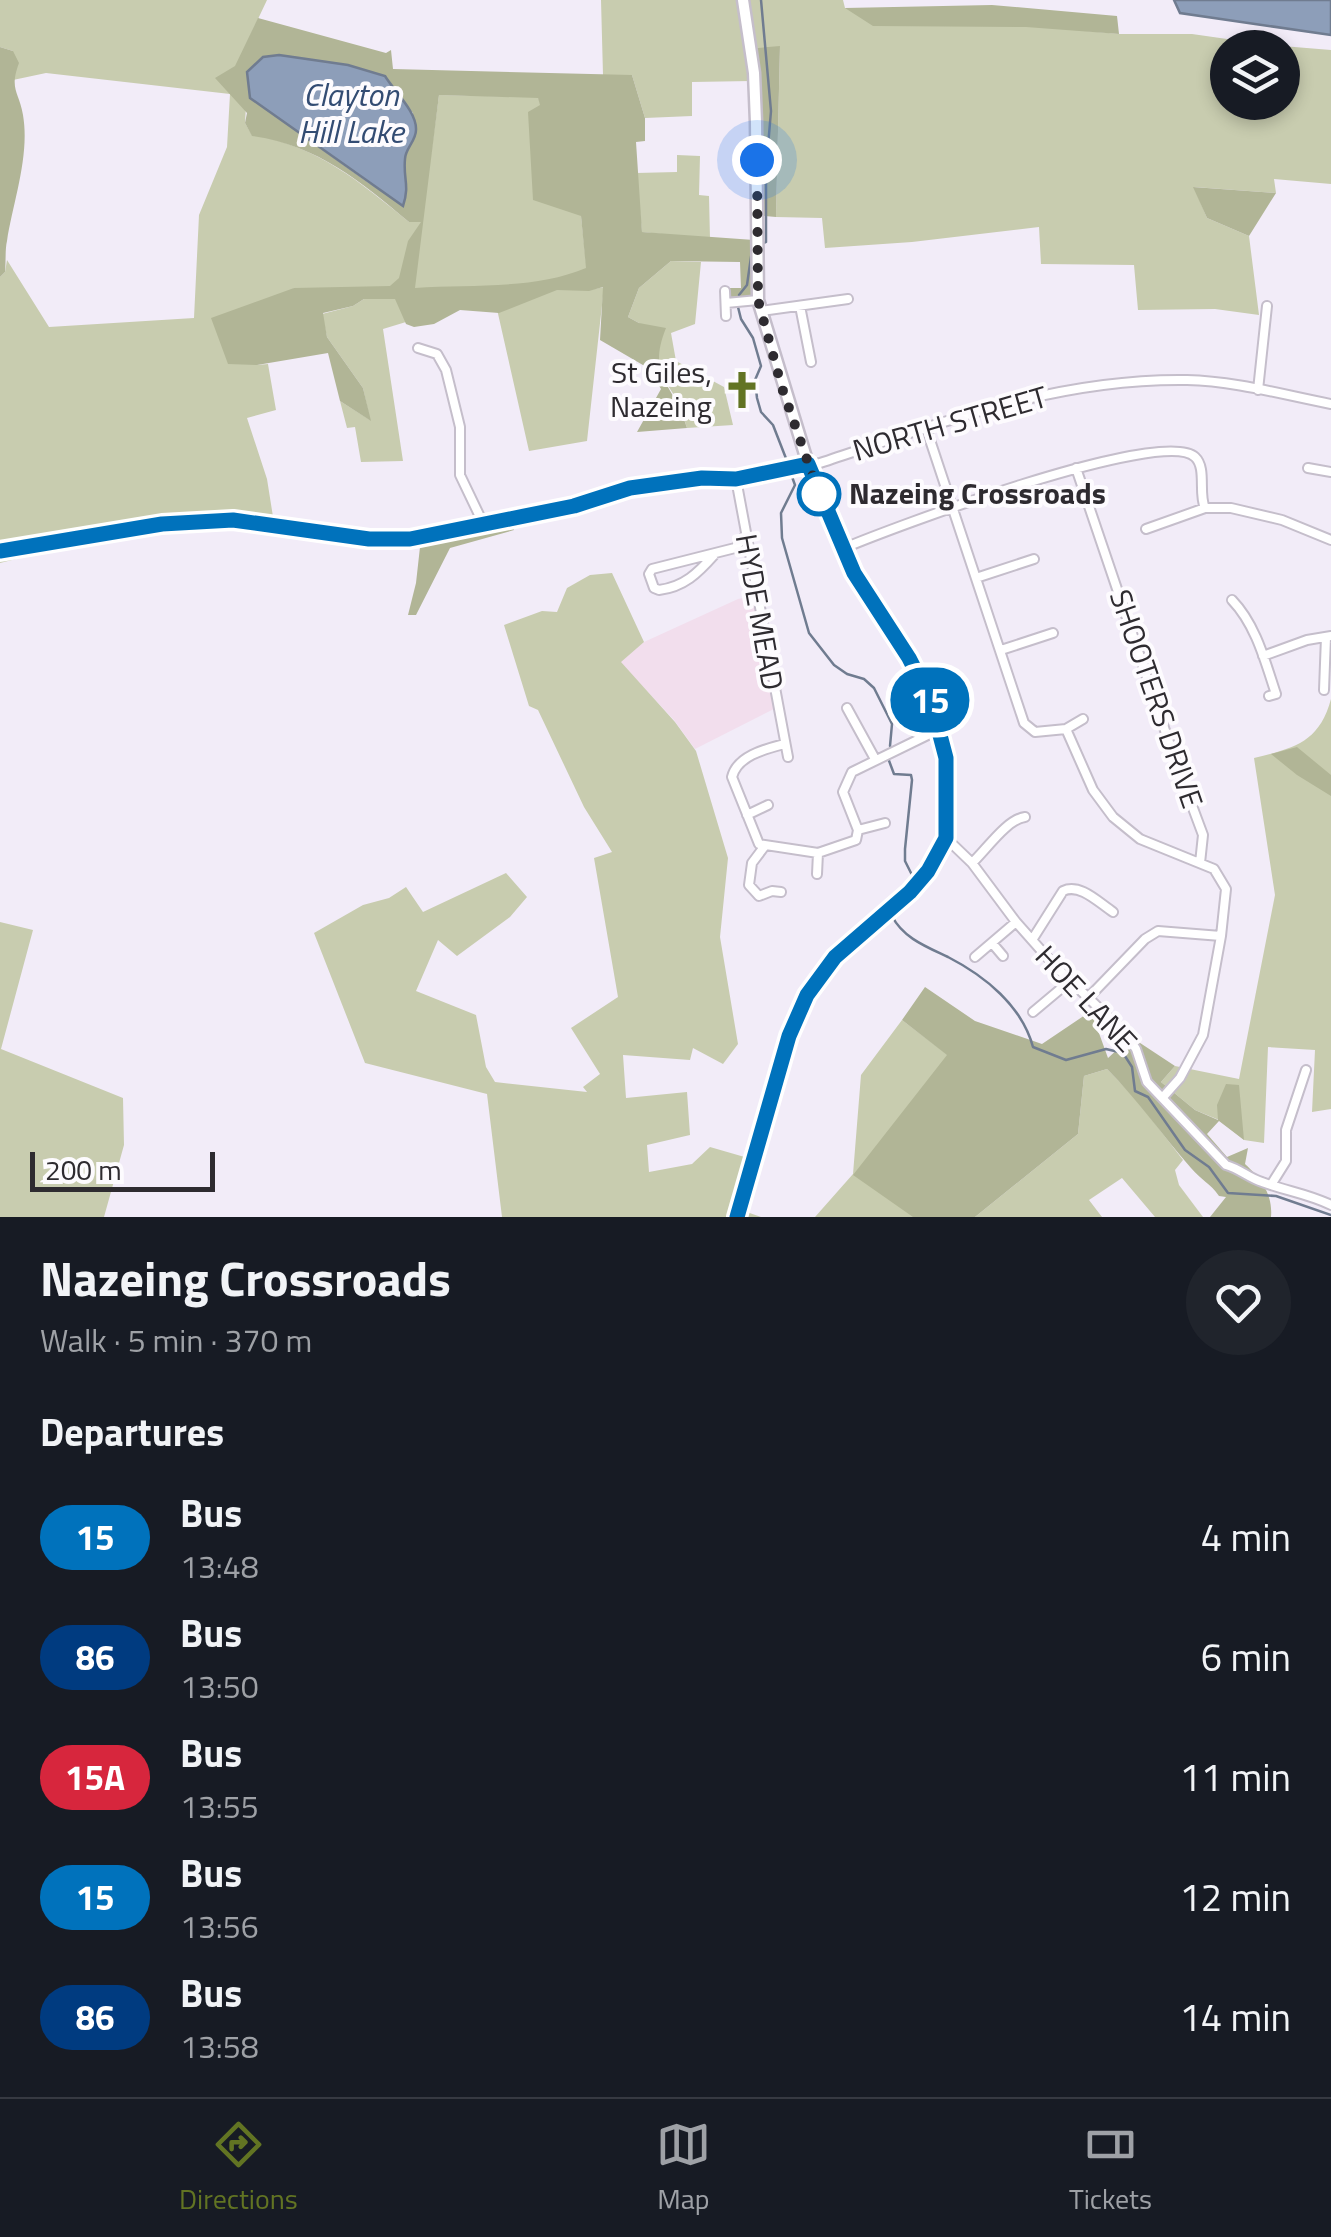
<!DOCTYPE html>
<meta charset="utf-8">
<style>
:root{--surface:#171b24;--page:#20242c;--text:#f1f3f6;--muted:#9ea1a6;--line:#363941;--accent:#627423}
body{margin:0;font-family:"Titillium Web",sans-serif;background:var(--page);color:var(--text);height:100vh;display:flex;flex-direction:column;font-size:38px;white-space:nowrap}
*{box-sizing:border-box;margin:0}
p{font-size:32px;color:var(--muted)}
.icon{flex:none;width:55px;height:55px;fill:none;stroke:currentColor;stroke-width:2;stroke-linecap:round;stroke-linejoin:round}
.map{position:relative;height:1217px;overflow:hidden}
.details{display:flex;flex-direction:column;background:var(--surface);flex:1}
.details>*{flex:none}
.badge{padding:0 20px;border-radius:32px;font-size:35px;line-height:65px}
.buttons{position:absolute;left:1210px;top:30px;display:grid;gap:20px}
.buttons a{display:grid;place-items:center;width:90px;height:90px;border-radius:50%;background:var(--surface);box-shadow:0 5px 15px #0003;font-size:50px}
.scale{position:absolute;left:30px;bottom:25px;width:185px;box-sizing:border-box;padding-left:10px;border:5px solid #2e2b30;border-top:0;font-size:28px;line-height:35px;white-space:nowrap;color:#2e2b30;-webkit-text-stroke:8px #fdfbfe;paint-order:stroke}
.you{position:absolute;width:50px;height:50px;margin:-25px;border:8px solid #fff;border-radius:50%;background:#1a73e8;box-shadow:0 0 0 15px #1a73e833}
.map>.badge{position:absolute;translate:-50% -50%;box-shadow:0 0 0 5px #fff}
h2{padding:0 40px;font-size:38px;line-height:90px}
.round{display:grid;place-items:center;flex:none;width:105px;height:105px;border-radius:52px;background:var(--page)}
.summary{display:flex;align-items:center;justify-content:space-between;height:170px;padding:0 40px}
h1{font-size:48px;font-weight:700;line-height:75px}
ul{padding:0;list-style:none}
li{display:flex;align-items:center;gap:30px;height:120px;padding:0 40px}
li div{flex:1}
li b{display:block;font-size:38px}
li em{font-style:normal}
li .badge{min-width:110px;font-weight:700;text-align:center}
.tabs{display:flex;justify-content:space-around;align-items:center;height:140px;border-top:2px solid var(--line);background:var(--surface);font-size:28px;color:var(--muted)}
.tabs a{display:grid;justify-items:center;gap:5px}
.tabs .selected{color:var(--accent)}
.map>svg:first-child{display:block}
.education{fill:#f2deed}
.green{fill:#c8ccaf;fill-rule:evenodd}
.forest{fill:#b1b596;fill-rule:evenodd}
.water{fill:#8d9eb9;stroke:#707c90;stroke-width:2.5}
.lines{fill:none;stroke-linecap:round;stroke-linejoin:round}
.stream{stroke:#707c90;stroke-width:2.5}
.minor-casing{stroke:#c5becb;stroke-width:12}
.major-casing{stroke:#c5becb;stroke-width:15}
.minor{stroke:#fff;stroke-width:8}
.major{stroke:#fff;stroke-width:10}
.line-casing{stroke:#fff;stroke-width:22}
.line{stroke:#0072bc;stroke-width:15}
.walk{stroke:#2e2b30;stroke-width:10;stroke-dasharray:0 18}
.stop-dot{fill:#fff;stroke:#0072bc;stroke-width:5}
.labels{text-anchor:middle;stroke-width:8;stroke-linejoin:round;paint-order:stroke}
.poi-label{font-size:30px;fill:#2e2b30;stroke:#fdfbfe;text-anchor:end}
.street-label{font-size:30px;fill:#2e2b30;stroke:#fdfbfe}
.stop-label{font-size:30px;font-weight:bold;fill:#2e2b30;stroke:#fdfbfe;text-anchor:start}
.water-label{font-size:32px;font-style:italic;fill:#334c73;stroke:#fdfbfe}
</style>
<div class="map">
<svg width="1331" height="1217" viewBox="0 0 1331 1217">
<rect width="100%" height="100%" fill="#f2ecf8"/>
<!-- education -->
<path class="education" d="M753 596 774 709 695 749 674 720 620 662 644 642 738 599Z"/>
<!-- green -->
<path class="green" d="M0 0H267L250 36 245 123 252 135C316 145 360 182 409 222L422 220 439 95 538 97 581 216 589 290 604 287 587 441 529 451 494 296 294 288 257 365 268 364 276 410 247 418 267 479 274 523 236 517 84 542 0 563V277L5 272 7 260 49 327 194 318 199 215 227 147 230 94 46 73 13 80V51L0 47Z
M601 0H843L845 8 1119 34H1192L1269 45 1331 50V184L1274 179 1276 193 1194 187 1207 218 1249 236 1259 315 1215 309 1138 310 1134 265 1041 264 1039 227 912 242 825 248 822 218 776 217 780 46 751 81 692 82V116L645 118 632 75H603ZM1228 48H1282V102H1228Z
M677 155 700 156 699 195 709 196 710 239 642 232 636 173 677 172Z
M671 261 701 262 695 324 671 333 676 361 724 387 733 425 687 428 679 403 658 370 659 347 639 323 628 317 639 288Z
M364 299H396L406 322 383 329 403 461 361 462 355 427 347 428 340 401 370 420 363 388 327 337 322 314 353 306Z
M612 573 644 642 621 662 675 722 696 751 728 858 720 937 738 1044 723 1064 693 1048 690 1060 623 1055 626 1098 687 1092 690 1135 647 1145 649 1172 692 1164 710 1147 748 1158V1174L753 1179 744 1211 761 1217H502L487 1094 365 1063 314 933 363 905 389 898 406 887 423 912 506 873 527 897 510 917 457 956 438 940 416 991 476 1015 486 1067 495 1082 587 1092 583 1087 600 1074 571 1028 618 997 594 858 612 852 584 807 538 710 529 706 504 625 542 611 557 612 567 588 590 575Z
M1331 699V1109L1312 1112 1315 1050 1268 1047 1264 1143 1244 1140 1219 1120 1195 1110 1161 1082 1175 1066 1239 1079 1275 895 1254 758C1294 748 1319 743 1331 699Z
M0 922 33 930 1 1049 123 1098 124 1145 104 1217H0Z
M902 1020 948 1055 913 1217H815L853 1174 861 1075Z
M1107 1069 1136 1099 1183 1160 1175 1170 1179 1185 1203 1217H1155L1122 1178 1089 1200 1102 1217H975L1078 1134 1084 1076Z"/>
<!-- forest -->
<path class="forest" d="M992 5 1117 16 1119 34 1026 27 873 26 845 8Z
M258 18 386 53 391 50 393 69 632 75 645 118V141L636 142 642 232 754 240V296L729 297V288H741L740 262 671 261 639 288 628 317 639 323 666 328C646 378 674 382 687 428L637 432 661 389 648 368 600 340 603 287 589 291 557 290 499 313 460 310 434 324 414 327 406 324 395 299H364L353 306 323 313 327 337 363 388 371 421 340 401 328 353 257 365 228 364 211 318 294 288 390 286 399 278 408 241 421 222H409C360 181 317 145 252 136L245 123 247 113 215 78 235 66ZM385 76 397 97 413 113C413 155 402 159 370 184L250 98ZM439 95 538 98 540 105 528 112 533 200 581 216 586 268C534 290 471 284 415 288Z
M780 46 776 217 754 215 751 81 746 49Z
M0 47 13 51 19 63C9 90 19 91 23 115 30 156 13 202 7 241 5 249 6 262 5 272L0 277Z
M1193 187 1276 193 1249 236 1207 218Z
M509 514 514 530 450 548 416 615H408L416 583 420 547 376 550 299 534 229 526 105 536 84 542 81 531 236 517 307 531 422 535Z
M1297 747 1331 775V796L1297 775 1271 754Z
M925 987 975 1021 1042 1044 1091 1011 1108 1058 1131 1037 1175 1066 1161 1082 1195 1110 1218 1120 1217 1105 1226 1084 1239 1085 1244 1140 1219 1121 1207 1134 1227 1157 1248 1148 1245 1164C1261 1179 1273 1194 1271 1217H1210L1226 1197 1219 1196C1211 1184 1200 1179 1191 1168 1162 1135 1138 1100 1107 1069L1084 1076 1078 1134 975 1217H913L853 1175 947 1055 902 1020Z"/>
<!-- water -->
<path class="water" d="M1174 0H1331V35L1180 13Z
M279 55 348 65 385 76C394 91 417 112 416 130 416 141 405 149 405 159 403 179 410 185 403 206L250 98 247 72 263 57Z"/>
<g class="lines">
<!-- stream -->
<path class="stream" d="M761 0 771 111 766 170V242L762 244
M739 295 747 285 752 250
M738 307 741 319 753 338 761 366 755 380 757 398 761 412 773 425 787 461
M791 474 795 485 781 513 782 538 809 633 834 665 847 674 864 679 874 688 892 724 890 746
M888 758 894 774 911 775 912 780 905 849V861L912 875 898 896
M892 916C903 938 927 947 948 957 985 976 1022 1006 1033 1047L1066 1060 1106 1049 1123 1053 1132 1067 1135 1091 1148 1097 1185 1150 1209 1167 1228 1193 1276 1196 1331 1215"/>
<!-- minor casing -->
<g class="minor-casing">
<path id="minor" d="M725 291 726 316
M726 303 758 300
M800 306 811 362
M761 311 848 299
M418 348 437 354 446 370 460 427V475L483 523
M1258 390 1267 306
M926 428 1024 723 1035 732 1066 729 1093 790 1113 817 1140 839 1214 869 1226 889 1221 936 1203 1035 1180 1078 1164 1096
M1076 468 1175 760 1203 835 1200 863
M1308 468 1331 472
M736 479 788 757
M1146 529 1205 508
M842 549C889 529 1162 426 1195 457 1207 468 1198 494 1205 508H1231L1282 520 1331 540
M714 555C698 573 684 587 659 590L654 588 649 574 652 569 735 548 745 536
M976 578 1034 559
M1232 600C1256 625 1265 661 1276 694L1269 696
M1001 650 1053 633
M1263 656 1307 640 1331 636
M1324 690 1326 637
M847 708 875 759
M1066 729 1083 719
M784 744C765 749 737 756 732 777L759 844 818 853 856 840 858 830 843 792 852 772 940 729
M747 815 768 805
M858 830 885 823
M946 838 972 863 1016 922 1055 966 1126 1034 1136 1049 1147 1082 1226 1165C1240 1169 1249 1178 1262 1182 1286 1191 1309 1194 1331 1205
M764 847 752 863 749 885 759 896 772 891 781 892
M972 863C986 850 1007 819 1025 817
M817 874 818 853
M1032 940 1063 891C1080 883 1098 902 1113 912
M992 943 1003 956
M975 957 1016 922
M1089 997 1145 939 1158 931 1221 936
M1033 1012 1070 981
M1271 1185 1286 1161V1130L1306 1070
M737 1217 789 1035 807 995 835 957 910 892 928 871 946 838 945 757 931 701 909 658 854 573 808 464 820 463C941 423 1056 378 1187 380 1235 381 1284 395 1331 404"/>
</g>
<!-- major casing -->
<g class="major-casing">
<path id="major" d="M0 551 162 524 233 520 369 539H410L574 506 651 484 702 478 736 479 808 464 758 300 756 122 754 73 743 0"/>
</g>
<!-- minor -->
<use href="#minor" class="minor"/>
<!-- major -->
<use href="#major" class="major"/>
</g>
<g class="lines">
<!-- line casing -->
<g class="line-casing">
<path id="line" d="M0 551 162 524 233 520 369 539H410L574 506 630 488 702 478 736 479 808 464 854 573 909 658 931 701 946 758V838L928 871 910 892 835 957 807 995 789 1036 737 1217"/>
</g>
<!-- line -->
<use href="#line" class="line"/>
<!-- walk -->
<path class="walk" d="M757 160 758 300 782 388 819 494"/>
</g>
<!-- icons -->
<defs>
<g id="church-bare" transform="scale(3)"><path d="M-1.2-6h2.4v3.5h3.3v2.4h-3.3V6h-2.4V-.1h-3.3v-2.4h3.3Z" fill="#627423" stroke="#fdfbfe" stroke-width="2.5" paint-order="stroke"/></g>
</defs>
<g fill-rule="evenodd">
<use href="#church-bare" x="742" y="390"/>
</g>
<!-- markers -->
<circle class="stop-dot" cx="819" cy="494" r="20"/>
<g class="labels">
<!-- poi labels -->
<g class="poi-label">
<text x="712" y="383">St Giles,<tspan x="712" dy="34">Nazeing</tspan></text>
</g>
<!-- street labels -->
<g class="street-label">
<text transform="translate(950 424) rotate(-16)" y="10">NORTH STREET</text>
<text transform="translate(759 612) rotate(80)" y="10">HYDE MEAD</text>
<text transform="translate(1156 699) rotate(71)" y="10">SHOOTERS DRIVE</text>
<text transform="translate(1086 999) rotate(47)" y="10">HOE LANE</text>
</g>
<!-- stop labels -->
<g class="stop-label">
<text x="849" y="504">Nazeing Crossroads</text>
</g>
<!-- water labels -->
<g class="water-label">
<text x="351" y="106">Clayton<tspan x="351" dy="37">Hill Lake</tspan></text>
</g>
</g>
</svg>
<div class="buttons">
<a><svg class="icon" aria-label="layers" viewBox="0 0 24 24"><path d="M12 4l9 5-9 5-9-5zM3 14l9 5 9-5"/></svg></a>
</div>
<div class="scale">200 m</div>
<div class="you" style="left:757px;top:160px"></div>
<b class="badge" style="left:930px;top:700px;background:#0072bc;color:#fff">15</b>
</div>
<section class="details">
<div class="summary"><div><h1>Nazeing Crossroads</h1><p>Walk · 5 min · 370 m</p></div><a class="round"><svg class="icon" aria-label="heart" viewBox="0 0 24 24"><path d="M12 20l-8-8c-3-5 5-10 8-4 3-6 11-1 8 4z"/></svg></a></div>
<h2>Departures</h2>
<ul>
<li><span class="badge" style="background:#0072bc;color:#fff">15</span><div><b>Bus</b><p>13:48</p></div><em>4 min</em></li>
<li><span class="badge" style="background:#003b80;color:#fff">86</span><div><b>Bus</b><p>13:50</p></div><em>6 min</em></li>
<li><span class="badge" style="background:#d7263d;color:#fff">15A</span><div><b>Bus</b><p>13:55</p></div><em>11 min</em></li>
<li><span class="badge" style="background:#0072bc;color:#fff">15</span><div><b>Bus</b><p>13:56</p></div><em>12 min</em></li>
<li><span class="badge" style="background:#003b80;color:#fff">86</span><div><b>Bus</b><p>13:58</p></div><em>14 min</em></li>
</ul>
</section>
<nav class="tabs">
<a class="selected"><svg class="icon" aria-label="directions" viewBox="0 0 24 24"><path d="M12 3l9 9-9 9-9-9zM9 14v-3h6M13 9l2 2-2 2"/></svg>Directions</a>
<a><svg class="icon" aria-label="map" viewBox="0 0 24 24"><path d="M3 6l6-2 6 2 6-2v14l-6 2-6-2-6 2zM9 4v14M15 6v14"/></svg>Map</a>
<a><svg class="icon" aria-label="tickets" viewBox="0 0 24 24"><path d="M3 7h18v10H3zM15 7v10"/></svg>Tickets</a>
</nav>
